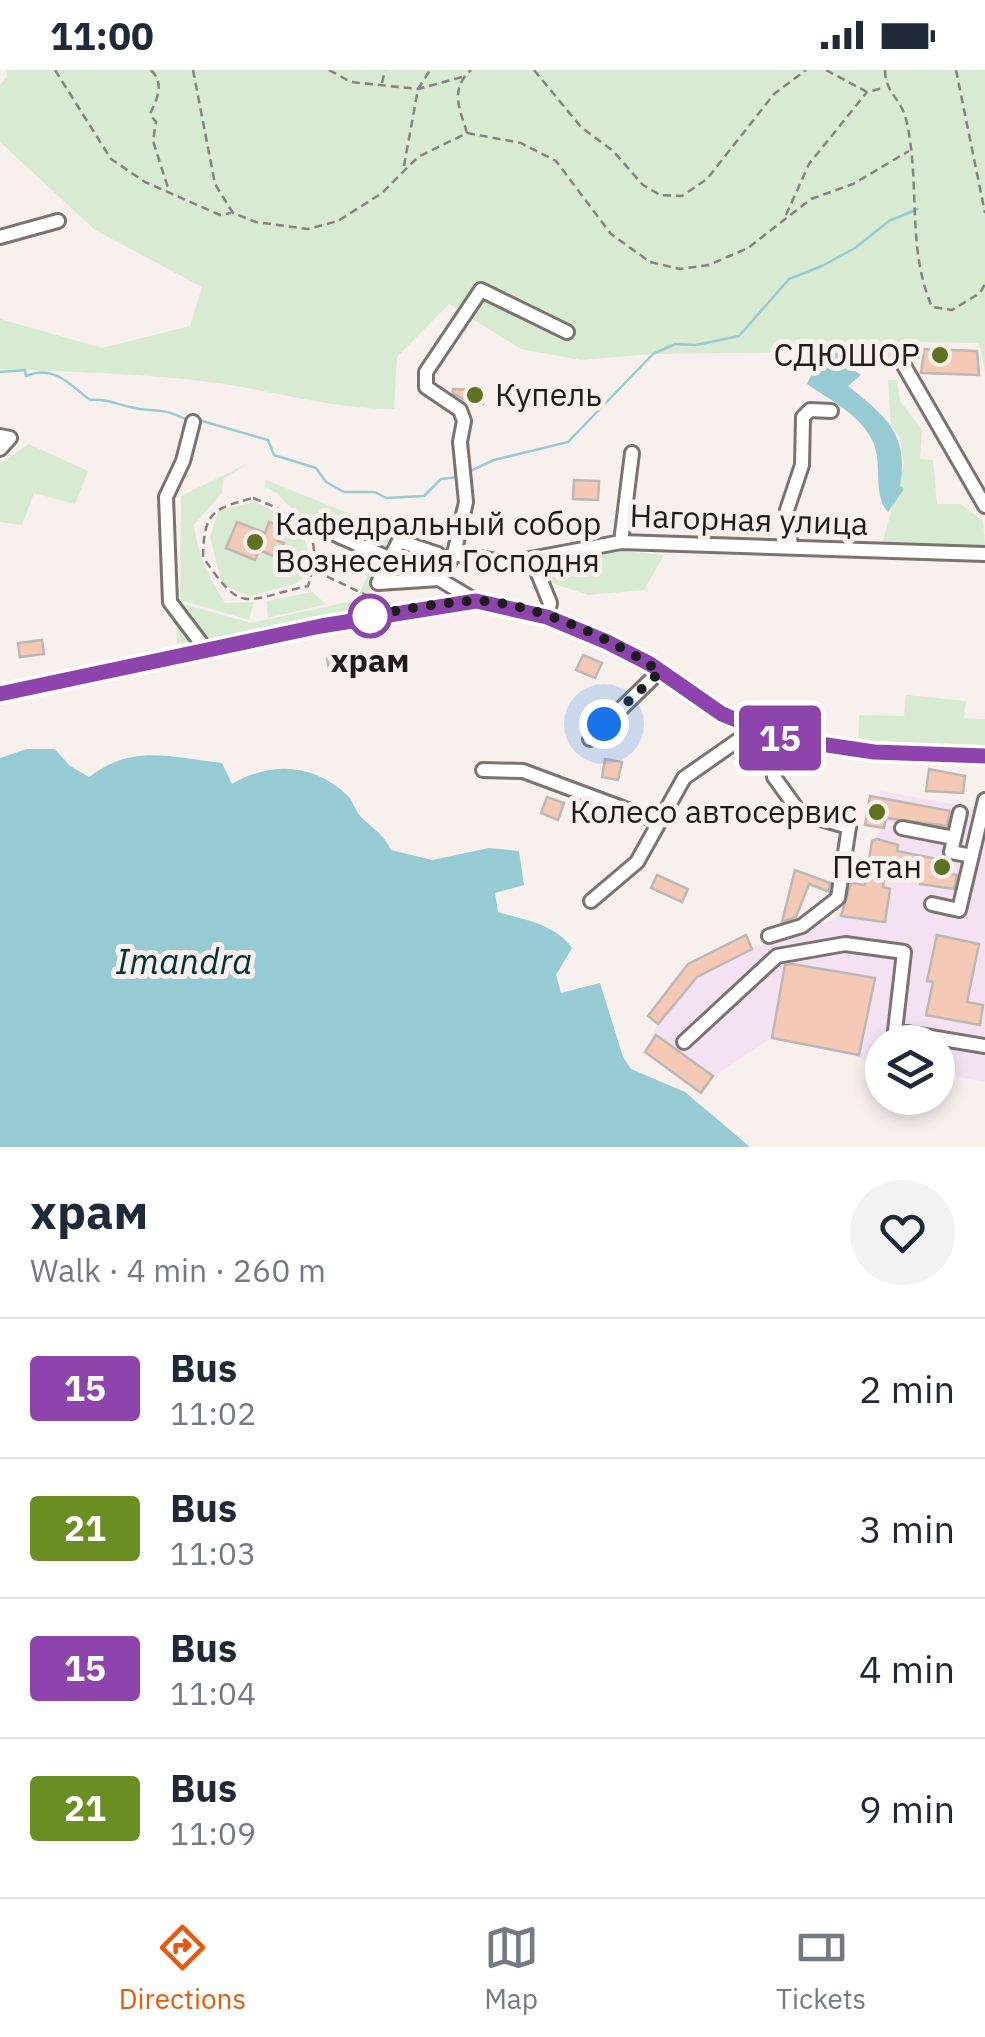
<!DOCTYPE html>
<meta charset="utf-8">
<style>
:root{--surface:#fff;--page:#f2f2f3;--text:#1f2937;--muted:#747a83;--line:#e0e1e3;--accent:#ea580c}
body{margin:0;font-family:"IBM Plex Sans",sans-serif;background:var(--page);color:var(--text);height:100vh;display:flex;flex-direction:column;font-size:38px;white-space:nowrap}
*{box-sizing:border-box;margin:0}
p{font-size:32px;color:var(--muted)}
.icon{flex:none;width:55px;height:55px;fill:none;stroke:currentColor;stroke-width:2;stroke-linecap:round;stroke-linejoin:round}
.map{position:relative;height:1077px;overflow:hidden}
.side{display:flex;flex-direction:column;background:var(--surface);flex:1}
.side>*{flex:none}
.badge{padding:0 20px;border-radius:8px;font-size:35px;line-height:65px}
.controls{position:absolute;left:865px;top:955px;display:grid;gap:20px}
.controls a{display:grid;place-items:center;width:90px;height:90px;border-radius:50%;background:var(--surface);box-shadow:0 5px 15px #0003;font-size:50px}
.you{position:absolute;width:50px;height:50px;margin:-25px;border:8px solid #fff;border-radius:50%;background:#1a73e8;box-shadow:0 0 0 15px #1a73e833}
.map>.badge{position:absolute;translate:-50% -50%;box-shadow:0 0 0 5px #fff}
.round{display:grid;place-items:center;flex:none;width:105px;height:105px;border-radius:52px;background:var(--page)}
.overview{display:flex;align-items:center;justify-content:space-between;height:170px;padding:0 30px}
h1{font-size:48px;font-weight:700;line-height:75px}
ul{padding:0;list-style:none}
li{display:flex;align-items:center;gap:30px;height:140px;padding:0 30px;border-top:2px solid var(--line)}
li div{flex:1}
li b{display:block;font-size:38px}
li em{font-style:normal}
li .badge{min-width:110px;font-weight:700;text-align:center}
.status{display:flex;justify-content:space-between;align-items:center;height:70px;padding:0 50px;background:var(--surface);direction:ltr}
.status svg{height:28px;fill:currentColor}
.tab-bar{display:flex;justify-content:space-around;align-items:center;height:140px;border-top:2px solid var(--line);background:var(--surface);font-size:28px;color:var(--muted)}
.tab-bar a{display:grid;justify-items:center;gap:5px}
.tab-bar .current{color:var(--accent)}
.map>svg:first-child{display:block}
.industrial{fill:#f4e2f3}
.green{fill:#d8ead1;fill-rule:evenodd}
.water{fill:#97cbd4}
.lines{fill:none;stroke-linecap:round;stroke-linejoin:round}
.stream{stroke:#97cbd4;stroke-width:2.5}
.building{fill:#f4cab7;stroke:#beb7b3;stroke-width:2.5}
.minor-casing{stroke:#7a7370;stroke-width:18}
.path{stroke:#86827f;stroke-width:2.5;stroke-dasharray:8 5;stroke-linecap:butt}
.minor{stroke:#fff;stroke-width:12}
.line-casing{stroke:#fff;stroke-width:22}
.line{stroke:#8e44ad;stroke-width:15}
.walk{stroke:#1f1d1b;stroke-width:10;stroke-dasharray:0 18}
.poi-dot{fill:#5f7220;stroke:#f8f0ed;stroke-width:4}
.stop-dot{fill:#fff;stroke:#8e44ad;stroke-width:5}
.labels{text-anchor:middle;stroke-width:10;stroke-linejoin:round;paint-order:stroke}
.poi-label{font-size:32px;fill:#1f1d1b;stroke:#f8f0ed;text-anchor:end}
.street-label{font-size:32px;fill:#1f1d1b;stroke:#f8f0ed}
.stop-label{font-size:32px;font-weight:bold;fill:#1f1d1b;stroke:#f8f0ed}
.water-label{font-size:35px;font-style:italic;fill:#00333a;stroke:#f8f0ed}
</style>
<div class="status"><b>11:00</b><svg viewBox="0 0 49 12"><path d="M0 12V9h3v3zM5 12V6h3v6zM10 12V3h3v9zM15 12V0h3v12zM26 1h20v11H26zM47 4h2v5h-2z"/></svg></div>
<div class="map">
<svg width="985" height="1077" viewBox="0 0 985 1077">
<rect width="100%" height="100%" fill="#f8f0ed"/>
<!-- industrial -->
<path class="industrial" d="M881 721 985 740V1012L938 1003V972H882V993L772 968 713 1006 701 1023 645 982 658 954 648 946 691 893 746 865 752 878 836 849 846 812 865 814 872 771 883 758 865 755 870 726 879 728Z"/>
<!-- green -->
<path class="green" d="M6 0H985V301L979 273 915 272 909 282 879 291 822 282 653 284 581 290 521 279 449 234 397 287 394 339C330 339 273 320 210 312 140 303 70 302 0 299V249L102 278 190 256 202 217 95 160 0 72V15L7 7Z
M888 310H897L900 331 922 360 920 389 933 390 937 434H961L983 451 985 476 882 475 904 393 900 368 891 355Z
M29 374 88 401 75 434 34 423 22 455 0 452V393Z
M249 393 223 409 222 423 194 455C198 486 208 506 225 533L254 532 249 550 180 530 181 426Z
M266 410 385 458 377 476 320 453 315 465 277 423 265 417Z
M254 432C293 449 309 456 310 502L295 514 248 526 222 514 210 467 219 440ZM237 452 265 463 282 458 278 471 295 480 292 486 281 482 278 488 259 480 227 478Z
M388 456 394 463 361 541 177 574 176 532 251 553 357 530Z
M625 481 664 485 644 520 588 525 543 510 544 496 556 488Z
M312 522 326 534 268 548 267 531Z
M906 625 966 631 964 648 985 649V677L858 670 859 645 904 646Z"/>
<!-- water -->
<path class="water" d="M822 282 861 285 851 298 861 305 848 316C887 347 909 365 900 416L904 419 888 442C872 424 883 394 873 372 861 345 830 330 807 314Z
M27 679H55L70 696 89 707C134 673 171 688 222 693L232 714C272 691 314 693 348 726 353 731 355 740 360 746 372 758 383 763 391 780L432 790 489 778 519 781 524 815 495 823 498 842C524 850 555 854 572 878L556 905 561 923 600 913 623 987 631 999 685 1022 750 1077H0V688Z"/>
<g class="lines">
<!-- stream -->
<path class="stream" d="M0 302 25 300 26 306C54 294 70 315 90 330 107 329 114 333 130 337 156 344 157 335 187 350
M195 349 268 370 274 385 316 398 326 412 344 422H375L386 428 424 426 441 409 459 407
M466 403 494 390 568 372 653 284 675 274 696 275 739 266 789 209 822 196 855 178 889 151 918 139"/>
</g>
<!-- building -->
<path class="building" d="M924 279 977 281 979 305 921 303Z
M453 319 484 320 483 334 470 333 453 323Z
M574 410 599 411 598 430 573 429Z
M237 452 265 463 269 452 283 458 278 471 284 473 278 488 259 480 255 490 226 478Z
M42 570 44 584 20 587 18 573Z
M345 585 348 602 330 605 327 588Z
M583 585 602 593 595 608 576 600Z
M605 689 622 692 618 710 602 707Z
M929 699 965 706 963 723 926 721Z
M870 726 950 741 947 756 886 748 884 758 865 755Z
M547 727 564 733 558 750 541 743Z
M877 769 898 775 897 781 952 792 950 804 957 805 954 819 920 814 921 805 885 800 883 817 890 819 885 852 841 846 851 813 865 815 872 771Z
M795 800 830 813 829 822 809 814 796 847 782 852Z
M657 805 688 819 682 832 651 818Z
M746 865 752 879 697 907 658 954 648 946 688 894Z
M937 865 979 874 967 932 983 935 980 955 926 945 933 912 927 911Z
M792 894 875 908 859 985 772 968 785 895Z
M656 965 713 1006 701 1023 645 982Z"/>
<g class="lines">
<!-- minor casing -->
<g class="minor-casing">
<path id="minor" d="M0 167 58 151
M903 294 985 436
M193 352 183 391 166 427 170 532 207 581
M0 366 10 368 0 379
M323 459 391 489
M621 472 632 383
M791 477 787 440 802 395 803 347 810 340 831 341
M454 484 509 493 621 472 985 484
M532 489 550 533 547 547
M434 509 438 484 399 471 378 513 439 509 474 530
M439 509 454 484 466 432 460 372 464 351 460 340 426 317V302L481 220 567 262
M0 623 321 555 476 531 547 547 607 572 650 594 722 643 780 668 874 681 985 686
M590 669 660 601
M483 700 523 701 660 752
M960 743 951 782 972 786
M902 758 954 768
M591 831 637 792 684 708 754 659
M932 834 959 840 985 730
M769 866 802 856 838 828 849 757 800 743 774 707 780 668
M684 972 777 886 845 874 904 882 895 961 985 976"/>
</g>
<!-- path -->
<path class="path" d="M55 0 111 89 145 112 220 145 231 143
M151 0C165 14 157 29 150 44L156 52 153 71 169 121
M193 0 215 114 233 143 256 152 308 159 338 151 382 123 418 87 467 63C460 39 449 20 471 0
M329 0 351 12 418 19 462 7
M534 0 581 57 613 81 643 115 660 125 682 126 707 109 774 24 806 0
M826 0 867 22 883 18
M885 0C885 22 901 29 906 49 921 112 906 177 932 237L952 240 980 223 985 214
M956 0 985 143
M382 13 385 0
M467 63 521 73 556 91 611 164 650 192 680 199 709 195 748 178 811 129 853 114 909 81
M404 96 418 19 430 0
M786 145 809 94 867 22
M253 428C303 448 326 460 308 516 243 530 243 546 203 487 204 442 212 439 253 428Z
M280 484 368 526 372 522"/>
<!-- minor -->
<use href="#minor" class="minor"/>
</g>
<g class="lines">
<!-- line casing -->
<g class="line-casing">
<path id="line" d="M0 624 321 556 476 531 547 547 607 572 650 594 722 644 780 668 874 682 985 686"/>
</g>
<!-- line -->
<use href="#line" class="line"/>
<!-- walk -->
<path class="walk" d="M370 546 365 547C400 540 436 533 472 531 527 529 616 570 660 602L604 654"/>
</g>
<!-- markers -->
<g class="poi-dot">
<circle cx="940" cy="285" r="10"/>
<circle cx="475" cy="325" r="10"/>
<circle cx="255" cy="472" r="10"/>
<circle cx="877" cy="742" r="10"/>
<circle cx="942" cy="797" r="10"/>
</g>
<circle class="stop-dot" cx="370" cy="546" r="20"/>
<g class="labels">
<!-- poi labels -->
<g class="poi-label">
<text x="920" y="296">СДЮШОР</text>
<text x="495" y="336" text-anchor="start">Купель</text>
<text x="275" y="465" text-anchor="start">Кафедральный собор<tspan x="275" dy="37">Вознесения Господня</tspan></text>
<text x="857" y="753">Колесо автосервис</text>
<text x="922" y="808">Петан</text>
</g>
<!-- street labels -->
<g class="street-label">
<text transform="translate(749 450) rotate(2)" y="11">Нагорная улица</text>
</g>
<!-- stop labels -->
<g class="stop-label">
<text x="370" y="602">храм</text>
</g>
<!-- water labels -->
<g class="water-label">
<text x="184" y="904">Imandra</text>
</g>
</g>
</svg>
<div class="controls">
<a><svg class="icon" aria-label="layers" viewBox="0 0 24 24"><path d="M12 4l9 5-9 5-9-5zM3 14l9 5 9-5"/></svg></a>
</div>
<div class="you" style="left:604px;top:654px"></div>
<b class="badge" style="left:780px;top:668px;background:#8e44ad;color:#fff">15</b>
</div>
<section class="side">
<div class="overview"><div><h1>храм</h1><p>Walk · 4 min · 260 m</p></div><a class="round"><svg class="icon" aria-label="heart" viewBox="0 0 24 24"><path d="M12 20l-8-8c-3-5 5-10 8-4 3-6 11-1 8 4z"/></svg></a></div>
<ul>
<li><span class="badge" style="background:#8e44ad;color:#fff">15</span><div><b>Bus</b><p>11:02</p></div><em>2 min</em></li>
<li><span class="badge" style="background:#6b8e23;color:#fff">21</span><div><b>Bus</b><p>11:03</p></div><em>3 min</em></li>
<li><span class="badge" style="background:#8e44ad;color:#fff">15</span><div><b>Bus</b><p>11:04</p></div><em>4 min</em></li>
<li><span class="badge" style="background:#6b8e23;color:#fff">21</span><div><b>Bus</b><p>11:09</p></div><em>9 min</em></li>
</ul>
</section>
<nav class="tab-bar">
<a class="current"><svg class="icon" aria-label="directions" viewBox="0 0 24 24"><path d="M12 3l9 9-9 9-9-9zM9 14v-3h6M13 9l2 2-2 2"/></svg>Directions</a>
<a><svg class="icon" aria-label="map" viewBox="0 0 24 24"><path d="M3 6l6-2 6 2 6-2v14l-6 2-6-2-6 2zM9 4v14M15 6v14"/></svg>Map</a>
<a><svg class="icon" aria-label="tickets" viewBox="0 0 24 24"><path d="M3 7h18v10H3zM15 7v10"/></svg>Tickets</a>
</nav>
